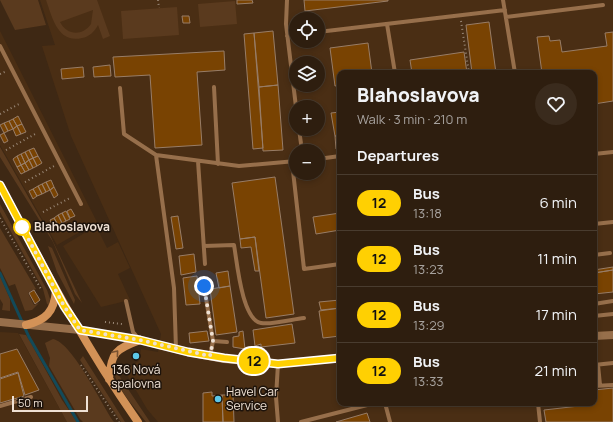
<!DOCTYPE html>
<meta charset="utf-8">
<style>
:root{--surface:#2e1e0f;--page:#3a2b1d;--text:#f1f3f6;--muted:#a7a29e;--line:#493c2f}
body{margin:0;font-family:Manrope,sans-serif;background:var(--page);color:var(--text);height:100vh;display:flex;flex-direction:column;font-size:15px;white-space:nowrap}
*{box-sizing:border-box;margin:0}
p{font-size:13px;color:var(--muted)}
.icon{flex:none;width:22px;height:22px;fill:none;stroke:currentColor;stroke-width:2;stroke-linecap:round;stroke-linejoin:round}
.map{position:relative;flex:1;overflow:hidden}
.panel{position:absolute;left:337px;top:70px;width:260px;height:336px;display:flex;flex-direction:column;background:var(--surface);border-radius:8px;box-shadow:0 2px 6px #0003,0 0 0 1px var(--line)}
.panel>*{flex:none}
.badge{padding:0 8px;border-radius:13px;font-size:14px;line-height:26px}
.controls{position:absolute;left:289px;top:12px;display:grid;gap:8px}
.controls a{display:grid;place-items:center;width:36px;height:36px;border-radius:50%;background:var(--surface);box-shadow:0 2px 6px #0003,0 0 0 1px var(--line);font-size:20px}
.scale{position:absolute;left:12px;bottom:10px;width:76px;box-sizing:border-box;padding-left:4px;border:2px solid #efe1d4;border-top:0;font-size:11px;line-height:14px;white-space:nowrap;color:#efe1d4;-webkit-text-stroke:3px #1d130b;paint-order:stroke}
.you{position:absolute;width:20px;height:20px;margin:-10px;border:3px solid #fff;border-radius:50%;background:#1a73e8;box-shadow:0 0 0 6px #1a73e833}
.map>.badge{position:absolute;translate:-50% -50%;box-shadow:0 0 0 2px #fff}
h2{padding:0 20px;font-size:15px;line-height:36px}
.round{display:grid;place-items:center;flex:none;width:42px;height:42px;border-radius:21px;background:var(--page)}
.summary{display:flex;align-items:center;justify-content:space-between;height:68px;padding:0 20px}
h1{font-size:19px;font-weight:800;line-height:30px}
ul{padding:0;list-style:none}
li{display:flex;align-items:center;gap:12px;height:56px;padding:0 20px;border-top:1px solid var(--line)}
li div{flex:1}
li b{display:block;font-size:15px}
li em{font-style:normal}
li .badge{min-width:44px;font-weight:700;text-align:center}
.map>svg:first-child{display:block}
.built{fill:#4a2e14;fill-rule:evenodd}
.green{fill:#5a3a1e;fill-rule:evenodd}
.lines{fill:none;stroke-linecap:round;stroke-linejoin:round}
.stream{stroke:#134a59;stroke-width:3}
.building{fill:#794302;stroke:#987d67}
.path{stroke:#998776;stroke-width:2;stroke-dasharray:1 3;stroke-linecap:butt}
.service{stroke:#976f4b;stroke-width:4}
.minor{stroke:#976f4b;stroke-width:8}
.tertiary{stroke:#976f4b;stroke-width:8}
.secondary{stroke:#d39257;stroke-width:8}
.oneway{stroke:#785231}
.line-casing{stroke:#fff;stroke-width:9}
.line{stroke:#ffd002;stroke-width:6}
.walk{stroke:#efe1d4;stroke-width:4;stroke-dasharray:0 7.2}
.stop-dot{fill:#fff;stroke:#ffd002;stroke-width:2}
.poi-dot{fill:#5cc7e7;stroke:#1d130b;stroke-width:1.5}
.labels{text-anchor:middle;stroke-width:3;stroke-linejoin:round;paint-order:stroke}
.stop-label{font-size:12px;font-weight:bold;fill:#efe1d4;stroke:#1d130b;text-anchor:start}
.poi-label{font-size:12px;fill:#efe1d4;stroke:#1d130b}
</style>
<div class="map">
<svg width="613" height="422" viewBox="0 0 613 422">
<rect width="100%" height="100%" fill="#3e2814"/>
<!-- built -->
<path class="built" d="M40 0H613V422H158L147 409 124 370 139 361 141 349 158 352 161 334 71 136 42 46 55 45ZM296 19H318V41H296ZM296 63H318V85H296ZM340 73H594V403H340ZM296 107H318V129H296ZM296 151H318V173H296Z
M0 31 97 222 57 245 0 145Z
M96 226 107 248 118 242 130 268 118 274 130 300 101 307 63 246Z
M0 332 18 333 67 422H0Z"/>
<!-- green -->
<path class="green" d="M0 0H38L46 25 15 30Z
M46 0H97L110 36 103 39 98 25C95 31 89 37 82 38 58 44 52 17 46 0ZM93 10 91 24C83 36 67 36 60 22Z
M235 1 237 24 200 27 198 4Z
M177 7 179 35 123 39 121 11Z
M0 147 50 235 82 303 75 294 53 242 0 157Z
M0 204 47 290 50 299 49 305 47 304 43 289 0 212Z
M0 228 36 289 28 293 34 305 39 303 32 310 25 311 15 284 9 286 0 268Z
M48 246 52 248 75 300 74 304 57 272Z
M0 276 10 299V311L2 310 3 304 0 299Z
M19 334 26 335 31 343 62 400 77 422H67Z
M53 339C73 343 101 404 114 422H83L80 419 49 366 50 358 45 343Z
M83 356 125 422H121L80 360Z
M114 368 150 422H146C135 407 114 387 114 368Z"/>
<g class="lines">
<!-- stream -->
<path class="stream" d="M0 273 29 337 78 422"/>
</g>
<!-- building -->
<path class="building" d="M237 0H252L253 3 237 4Z
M304 0H388V1L305 11Z
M182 16H189L190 23H183Z
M489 22 496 73H472L466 25Z
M273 31 278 85 259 87 254 33Z
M613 32V101L594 104V73H542L537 37 549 36 550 41 560 40 562 52 607 46 605 33Z
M254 33 263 148 253 149 244 34Z
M368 43 372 73H340V85L335 86 330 48Z
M224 51 225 70 197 72 202 145 155 148 150 75 115 77 113 57Z
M464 52 467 73H412L410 60Z
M110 65 111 76 94 77 93 67Z
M83 67 84 77 62 79 61 69Z
M278 85 283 150 263 151 259 87Z
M340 112V136H335L331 113Z
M18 116 22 124 17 126 13 119Z
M13 119 17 126 13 129 9 121Z
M9 121 13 129 8 131 4 123Z
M4 123 8 131 4 133 0 125Z
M22 124 26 132 21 134 17 126Z
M17 126 21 134 16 136 13 129Z
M4 133 8 141 4 143 0 135Z
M335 136H340V148L336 149Z
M34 148 38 156 33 158 29 150Z
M29 150 33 158 29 160 25 152Z
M25 152 29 160 25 163 21 154Z
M21 154 25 163 21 165 17 156Z
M17 156 21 165 17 167 13 159Z
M38 156 42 163 37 166 33 158Z
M33 158 37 166 33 168 29 160Z
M29 160 33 168 29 170 25 163Z
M25 163 29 170 25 172 21 165Z
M21 165 25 172 21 174 17 167Z
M275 177 294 314 266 318 255 237 240 239 232 183Z
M51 180 54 187 50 190 46 182Z
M46 182 50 190 46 192 42 184Z
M42 184 46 192 42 194 38 186Z
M38 186 42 194 37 196 33 189Z
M54 187 58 195 54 198 50 190Z
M33 189 37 196 33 199 29 191Z
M71 209 75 216 70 218 67 211Z
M66 211 70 219 66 221 62 213Z
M62 213 66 221 62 223 58 215Z
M340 213V230L316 234 313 217Z
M58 215 62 223 58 225 54 218Z
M178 216 183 248 176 249 171 217Z
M54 218 58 225 54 228 50 220Z
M255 237 259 271H255L251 247 241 248 240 239Z
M194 254 196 272 181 275 179 256Z
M613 267V270L594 273V270Z
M613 270V292L594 294V273Z
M228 271 230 286 219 288 216 273Z
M197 276 200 304 186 305 183 278Z
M230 286 237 332 216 335 210 289Z
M34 290 40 300 35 304 29 293Z
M340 300V308L321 310 319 302Z
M340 308V336L323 338 319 311Z
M292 324 295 343 261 347V344L255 346 253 330Z
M207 331 209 341 190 343 189 333Z
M243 331 245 349 233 347V337L239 336V332Z
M17 349 39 390 25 395 18 372 0 378V354Z
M18 373 24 396 0 403V379Z
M613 388V422H546L544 410 588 405V403H594V390Z
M212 392V396L222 395 223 422H203V393Z
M222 395H233L234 422H223Z
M367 413 370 422H336Z"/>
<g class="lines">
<!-- path -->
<path class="path" d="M158 0 159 8
M461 21 469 73
M0 74 7 71
M0 114 21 103
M6 150 37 133
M25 182 54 166
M43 212 70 198
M0 218 41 289
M105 322 122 324 123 322
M81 365 119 422"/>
<!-- service -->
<path class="service" d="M287 0 286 24 296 107
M503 0 515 73
M506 17 603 5
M387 24 395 73
M318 32 505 10
M287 36 296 35
M0 46 81 204
M214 87 218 164
M120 88 124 134 156 155
M299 129 302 151
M594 154 613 152
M318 159 340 156
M198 161 205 264
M292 162 304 269 340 264
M594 224 613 222
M204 246 234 245C237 262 242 320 261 323 272 325 293 319 304 318
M594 255 610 253
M204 286 213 341 210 356
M126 301 133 332 138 338
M594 304 613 301
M594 316 613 314
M213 341 227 342
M176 349 174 288 156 155 239 166 296 161
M278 364 276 397 278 422
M594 365 613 363
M598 365 600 385
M594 386 613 385
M385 403 390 422
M538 403 540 422
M0 406 31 397
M301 422 375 403"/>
<!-- minor -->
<path class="minor" d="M80 330 140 340 188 352 224 359 278 364 340 358
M594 336 613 335"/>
<!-- tertiary -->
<path class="tertiary" d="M0 322 80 330"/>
<!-- secondary -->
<path class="secondary" d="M0 185C43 266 85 347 138 422
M26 325C46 320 54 312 56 291
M109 379C111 352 116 349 140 340"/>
</g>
<!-- one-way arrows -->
<defs><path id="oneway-chevron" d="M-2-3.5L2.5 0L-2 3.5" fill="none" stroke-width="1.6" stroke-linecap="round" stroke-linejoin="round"/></defs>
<use class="oneway" href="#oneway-chevron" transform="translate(116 353) rotate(-50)"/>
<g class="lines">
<!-- line casing -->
<g class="line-casing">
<path id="line" d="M0 185 64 306 80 330 140 340 188 352 224 358 278 364 340 358"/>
</g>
<!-- line -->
<use href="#line" class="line"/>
<!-- walk -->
<path class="walk" d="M22 227 64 306 80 330 140 340 210 356 213 341 204 286"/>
</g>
<!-- markers -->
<circle class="stop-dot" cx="22" cy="227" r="8"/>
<g class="poi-dot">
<circle cx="136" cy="356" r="4"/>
<circle cx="218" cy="399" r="4"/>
</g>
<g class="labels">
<!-- stop labels -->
<g class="stop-label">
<text x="34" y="231">Blahoslavova</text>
</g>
<!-- poi labels -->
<g class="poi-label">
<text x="136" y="374">136 Nová<tspan x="136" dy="14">spalovna</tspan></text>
<text x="226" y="396" text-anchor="start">Havel Car<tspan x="226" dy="14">Service</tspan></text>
</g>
</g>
</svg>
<div class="controls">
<a><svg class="icon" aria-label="locate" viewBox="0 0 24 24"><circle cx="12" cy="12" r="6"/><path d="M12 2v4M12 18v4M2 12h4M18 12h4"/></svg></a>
<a><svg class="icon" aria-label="layers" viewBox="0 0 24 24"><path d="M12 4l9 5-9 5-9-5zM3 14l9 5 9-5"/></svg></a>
<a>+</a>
<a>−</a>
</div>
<div class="scale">50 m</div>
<div class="you" style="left:204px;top:286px"></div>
<b class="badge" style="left:254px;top:361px;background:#ffd002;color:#111">12</b>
<section class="panel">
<div class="summary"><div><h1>Blahoslavova</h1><p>Walk · 3 min · 210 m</p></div><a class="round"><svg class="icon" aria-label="heart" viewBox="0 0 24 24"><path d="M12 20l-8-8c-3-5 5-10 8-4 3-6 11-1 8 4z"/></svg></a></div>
<h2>Departures</h2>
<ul>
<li><span class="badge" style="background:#ffd002;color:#111">12</span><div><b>Bus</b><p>13:18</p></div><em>6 min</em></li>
<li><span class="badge" style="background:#ffd002;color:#111">12</span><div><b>Bus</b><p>13:23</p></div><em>11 min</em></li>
<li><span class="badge" style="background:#ffd002;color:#111">12</span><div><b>Bus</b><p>13:29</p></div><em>17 min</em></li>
<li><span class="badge" style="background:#ffd002;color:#111">12</span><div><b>Bus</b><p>13:33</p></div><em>21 min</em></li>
</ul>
</section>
</div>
